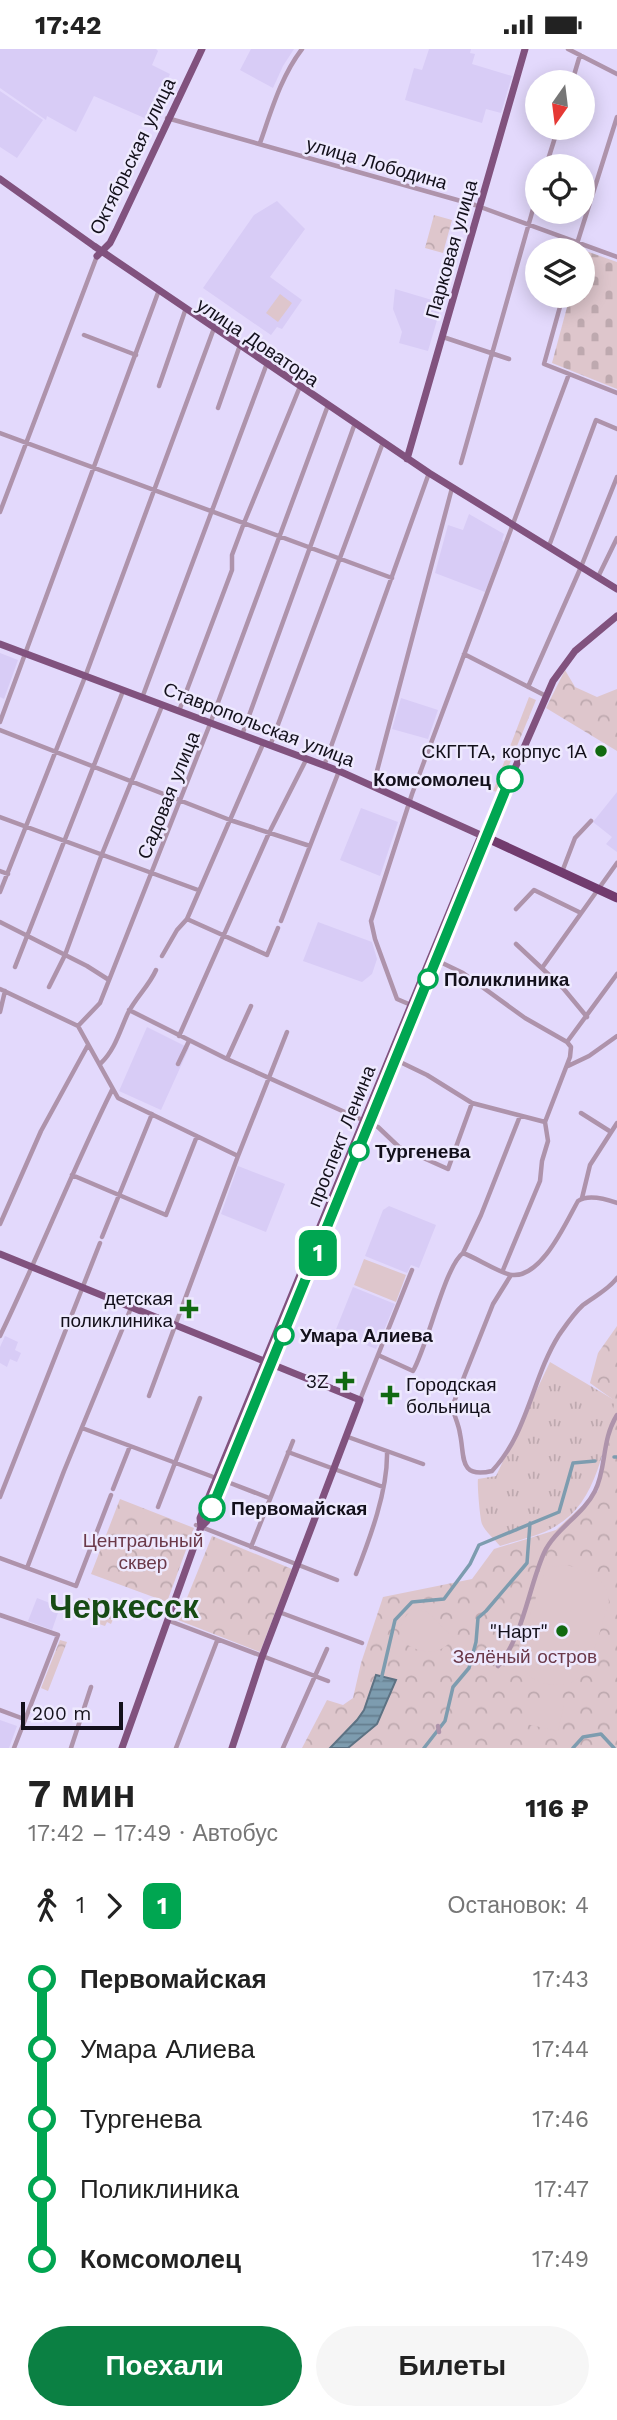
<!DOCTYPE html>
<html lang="ru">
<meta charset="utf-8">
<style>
:root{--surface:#fff;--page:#f6f6f6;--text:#222;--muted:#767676;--accent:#0b8043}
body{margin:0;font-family:"Work Sans",sans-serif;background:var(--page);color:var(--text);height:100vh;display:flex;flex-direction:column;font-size:26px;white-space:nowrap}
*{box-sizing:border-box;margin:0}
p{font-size:23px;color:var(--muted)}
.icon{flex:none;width:38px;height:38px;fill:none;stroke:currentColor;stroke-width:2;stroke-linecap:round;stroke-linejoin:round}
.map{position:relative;height:1699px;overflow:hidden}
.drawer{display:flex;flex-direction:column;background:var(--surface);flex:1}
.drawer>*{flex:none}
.badge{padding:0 14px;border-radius:10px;font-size:24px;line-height:46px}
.needle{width:46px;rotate:194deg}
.fabs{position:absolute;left:525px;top:21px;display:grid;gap:14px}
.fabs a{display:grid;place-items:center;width:70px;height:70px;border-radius:50%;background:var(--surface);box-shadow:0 4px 18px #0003;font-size:35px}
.scale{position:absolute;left:21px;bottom:18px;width:102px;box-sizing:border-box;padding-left:7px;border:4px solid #13101b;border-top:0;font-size:19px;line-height:24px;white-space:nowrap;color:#13101b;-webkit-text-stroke:5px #eee9fe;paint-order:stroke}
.map>.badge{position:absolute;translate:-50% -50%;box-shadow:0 0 0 4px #fff}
.legs{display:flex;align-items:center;gap:10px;height:77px;padding:0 28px;font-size:23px}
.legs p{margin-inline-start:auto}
.headline{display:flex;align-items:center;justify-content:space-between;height:119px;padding:0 28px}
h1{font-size:38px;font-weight:700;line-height:52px}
.primary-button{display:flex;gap:14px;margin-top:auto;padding:14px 28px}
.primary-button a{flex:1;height:80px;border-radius:42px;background:var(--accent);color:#fff;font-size:28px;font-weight:700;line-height:80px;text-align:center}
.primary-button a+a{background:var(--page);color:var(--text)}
ul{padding:0 28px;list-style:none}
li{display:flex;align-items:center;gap:24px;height:70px;font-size:26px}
li i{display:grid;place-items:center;width:10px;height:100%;margin:0 9px;background:currentColor}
li i::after{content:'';width:18px;height:18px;margin:-9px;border:5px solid;border-radius:50%;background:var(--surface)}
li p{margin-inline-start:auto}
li:first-child i{background:linear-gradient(#0000 50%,currentColor 0)}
li:last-child i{background:linear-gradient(currentColor 50%,#0000 0)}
.status{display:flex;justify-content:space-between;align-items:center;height:49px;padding:0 35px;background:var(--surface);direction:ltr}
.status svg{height:19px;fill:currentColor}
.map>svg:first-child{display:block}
.built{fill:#d8ccf6}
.grass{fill:url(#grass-tufts)}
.cemetery{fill:url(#cemetery-stones)}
.park{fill:url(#park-crowns)}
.garden{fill:#dec6cc}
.water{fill:url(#water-rules);stroke:#5d7283;stroke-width:2}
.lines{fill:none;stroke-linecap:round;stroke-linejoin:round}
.canal{stroke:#7d9caf;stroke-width:3.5}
.minor{stroke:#ae93ab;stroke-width:4.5}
.major{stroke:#81527e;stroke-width:7}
.highway{stroke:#713b6e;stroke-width:9}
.line-1-casing{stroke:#fff;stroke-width:16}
.line-1{stroke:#00a651;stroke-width:10}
.poi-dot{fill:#116910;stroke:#eee9fe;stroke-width:2.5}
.stop-1-dot{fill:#fff;stroke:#00a651;stroke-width:3.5}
.labels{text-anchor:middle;stroke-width:5;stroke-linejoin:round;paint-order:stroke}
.street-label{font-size:19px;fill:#13101b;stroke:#eee9fe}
.poi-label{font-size:19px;fill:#13101b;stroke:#eee9fe;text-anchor:end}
.stop-label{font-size:19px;font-weight:bold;fill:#13101b;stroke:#eee9fe;text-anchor:start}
.park-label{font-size:19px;fill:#6b3949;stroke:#eee9fe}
.town-label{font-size:33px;font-weight:bold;fill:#174b15;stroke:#eee9fe}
</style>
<div class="status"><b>17:42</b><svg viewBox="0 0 49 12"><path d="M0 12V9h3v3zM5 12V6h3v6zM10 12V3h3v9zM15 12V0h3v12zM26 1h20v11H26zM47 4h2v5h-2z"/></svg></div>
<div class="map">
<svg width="617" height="1699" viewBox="0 0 617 1699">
<defs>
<pattern id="grass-tufts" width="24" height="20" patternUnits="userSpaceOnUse" patternTransform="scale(1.75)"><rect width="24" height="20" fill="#dec6cc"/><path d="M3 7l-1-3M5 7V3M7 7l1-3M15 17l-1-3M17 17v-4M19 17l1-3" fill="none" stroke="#bea9af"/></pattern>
<pattern id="cemetery-stones" width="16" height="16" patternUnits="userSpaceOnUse" patternTransform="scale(1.75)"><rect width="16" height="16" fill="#dec6cc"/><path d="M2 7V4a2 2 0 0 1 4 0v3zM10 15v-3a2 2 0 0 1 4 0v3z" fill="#bea9af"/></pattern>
<pattern id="park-crowns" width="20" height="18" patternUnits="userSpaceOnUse" patternTransform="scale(1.75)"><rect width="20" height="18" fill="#dec6cc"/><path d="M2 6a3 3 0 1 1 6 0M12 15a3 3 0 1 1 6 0" fill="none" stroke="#bea9af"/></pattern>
<pattern id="water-rules" width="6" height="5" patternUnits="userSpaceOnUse" patternTransform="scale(1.75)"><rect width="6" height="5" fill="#7d9caf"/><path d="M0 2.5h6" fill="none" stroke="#657e8e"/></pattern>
</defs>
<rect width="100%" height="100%" fill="#e3d9fc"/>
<!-- built -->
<path class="built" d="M0 0H156L158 2 152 16 170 25 149 71 94 47 76 83 47 67 46 71 0 39Z
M251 0H294L283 17 273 39 240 21Z
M429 0H471L470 4 475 5 472 15 512 27 501 64 486 60 482 74 405 51 414 19 422 21Z
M0 42 43 71 17 109 0 98Z
M277 152 305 180 270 228 302 251 282 280 277 278 271 286 203 239 254 166Z
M395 240 442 254 428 302 399 294 402 283 393 260Z
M469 465 504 485 502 491 504 493 485 543 435 524 448 476 463 481Z
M0 604 18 611 4 650 0 648Z
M401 649 438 661 428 690 392 680Z
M617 743V803L606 795 612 788 593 773Z
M361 759 398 773 380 827 340 811Z
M318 873 372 893 377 910 372 925 362 933 303 912Z
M147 978 189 999 161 1061 119 1042Z
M238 1117 285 1135 266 1183 221 1165Z
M389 1157 436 1176 419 1219 411 1216 407 1224 365 1207 383 1161Z
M353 1238 395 1255 376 1300 335 1283Z
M5 1287 18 1293 15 1301 21 1304 17 1313 10 1310 7 1318 0 1314V1298Z
M37 1549 60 1558 52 1581 28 1572Z
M0 1671 17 1677 9 1699H0Z"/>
<!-- grass -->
<path class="grass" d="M550 1313 616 1352C604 1395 598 1453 556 1477 540 1487 518 1491 500 1497 494 1490 485 1482 482 1475 480 1470 477 1435 478 1430L496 1427Z
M88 1549 102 1554 99 1562 114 1568 111 1575 107 1573 105 1577 90 1572 95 1558 87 1555Z"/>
<!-- cemetery -->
<path class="cemetery" d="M583 201 617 213V340L552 314 570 247H583Z"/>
<!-- park -->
<path class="park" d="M434 166 452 171 443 204 425 199Z
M565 621 575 638 597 648 617 640V702L546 659Z
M529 648 536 651 498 743 493 742Z
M617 1277V1699H302L327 1651 343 1656 353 1649 361 1614 383 1548 472 1530 494 1500 556 1481 598 1442 607 1384 615 1352 590 1334 598 1304Z
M120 1450 194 1479 167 1553 91 1525Z
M212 1487 292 1520 260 1603 178 1571Z
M60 1591 67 1593 48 1642 41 1639Z"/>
<!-- garden -->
<path class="garden" d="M280 245 292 254 278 273 266 264Z
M364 1210 406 1226 396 1253 354 1236Z
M567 1516C589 1522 608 1529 609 1553 602 1573 595 1605 585 1622 577 1637 554 1638 540 1633 526 1627 520 1617 517 1603L544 1525 551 1518Z
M413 1560 427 1563 454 1589C450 1593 446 1598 441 1600 428 1607 407 1599 399 1588 401 1576 403 1567 413 1560Z
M532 1648 564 1656 558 1682 526 1675Z"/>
<!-- water -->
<path class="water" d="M376 1626 396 1631 377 1675 348 1699H330L357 1671 364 1661Z"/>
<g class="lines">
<!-- canal -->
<path class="canal" d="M614 1408H617
M381 1631 395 1571 412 1553 444 1550 470 1515 479 1496 559 1463 573 1414 595 1412
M424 1699 445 1672 453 1638 469 1619 476 1593 478 1569 486 1562 527 1514 530 1474
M573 1699 583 1688 601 1685 614 1699"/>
<!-- minor -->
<path class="minor" d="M568 0 617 25
M572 33 580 6
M167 69 475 156 617 208
M260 94C271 63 281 27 302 0
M546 117 558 79
M583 144 592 147
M575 201 617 68
M563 247 544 315 617 344
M84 286 136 306
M443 288 509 310
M159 337 185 262
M218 359 239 299
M0 384 392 529
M461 414 537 146
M0 463 97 207
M549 497 596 371 617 380
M598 528 617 489
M464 605 546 647
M528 638 581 518 617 428
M142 649 266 317
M179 662 232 521V506L244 474 299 340
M0 673 159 241
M0 681 230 771 310 797
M242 686 354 377
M270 697 382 396
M324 717 429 424
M373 737 452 439
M0 768 198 841
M0 822 8 825
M562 823 575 789 591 772
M0 843 85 628 213 282
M516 860 534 841 581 864
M187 870 267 906 278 879
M281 872 339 722
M0 873 87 917 109 931
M516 895 563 939 587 968
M162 907 177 881 187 870 263 695
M436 911 463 924 525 969 567 993
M15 918 123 642
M542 919 617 814
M49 938 65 906 102 805 162 657
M0 940 78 977 118 1049 238 1107
M411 956 397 950 375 890 371 872 412 745 569 325
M129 961 227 1010 378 1078 399 1098 448 1120 472 1054
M0 963 5 942
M78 977 100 954 210 675 327 359
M179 987 269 784 306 711
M567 993 617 925
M227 1010 251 957
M396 1011 427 1026 472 1054 545 1073
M101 1014C115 1001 120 981 128 964 136 948 149 937 156 921
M178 1015 189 992
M568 1017 589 1007 617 987
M581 1064 611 1083
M72 1126 166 1166 197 1087
M582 1149 590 1116 617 1074
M0 1175 41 1082 88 996
M102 1188 152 1065
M463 1204C475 1208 501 1225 512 1226 542 1229 566 1173 578 1152 588 1145 606 1150 617 1154
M503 1221 540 1132 542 1112 548 1092 545 1073 570 1008 571 998 567 993
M511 1226 493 1255 452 1358C454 1366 459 1376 460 1385 465 1407 458 1430 492 1422 528 1384 532 1329 559 1286 566 1276 574 1264 583 1256 595 1247 608 1241 617 1229
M0 1287C39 1206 72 1122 112 1041
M378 1306 413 1322C428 1296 445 1217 463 1204L481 1166 520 1067
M149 1347 238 1107 287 983
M360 1351 412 1221
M82 1379 216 1429
M348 1388 423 1415
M288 1403 383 1438
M225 1432 269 1449
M113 1440 130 1397
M0 1448 100 1194
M158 1458 200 1349
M196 1476 337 1531
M251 1498 293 1392
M0 1509 76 1537 111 1446
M27 1519 64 1422 131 1259
M356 1525C370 1489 388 1441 387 1403
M279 1563 362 1594
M0 1566 58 1586 14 1699
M167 1571 328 1632
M498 1617C524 1586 528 1540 544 1504 555 1480 583 1466 595 1442 607 1418 601 1392 617 1366
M0 1661 24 1670
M438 1677 439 1683
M71 1699 91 1638
M176 1699 217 1592
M283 1699 327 1600"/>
<!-- major -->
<path class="major" d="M0 130 94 197 429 424 617 540
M97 207 110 194 117 180 202 0
M407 410 525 0
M0 595 339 722 485 788
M0 1205 360 1351 262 1608 232 1699
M201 1478 200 1469 455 849 479 791 485 788
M122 1699 201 1478 207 1472 224 1431 485 794V788L553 632 575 602 617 567"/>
<!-- highway -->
<path class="highway" d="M485 788 617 849"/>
</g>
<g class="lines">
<!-- line-1 casing -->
<g class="line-1-casing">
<path id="line-1" d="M212 1459 510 730"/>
</g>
<!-- line-1 -->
<use href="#line-1" class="line-1"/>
</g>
<!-- markers -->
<g class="poi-dot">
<circle cx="601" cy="702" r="7"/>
<path d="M185.5 1249.5h7v7h7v7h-7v7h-7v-7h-7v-7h7z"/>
<path d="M341.5 1321.5h7v7h7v7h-7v7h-7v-7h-7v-7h7z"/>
<path d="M386.5 1335.5h7v7h7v7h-7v7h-7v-7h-7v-7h7z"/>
<circle cx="562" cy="1582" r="7"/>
</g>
<g class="stop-1-dot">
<circle cx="510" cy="730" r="12"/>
<circle cx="428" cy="930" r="9"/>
<circle cx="359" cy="1102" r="9"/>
<circle cx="284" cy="1286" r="9"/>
<circle cx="212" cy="1459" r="12"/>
</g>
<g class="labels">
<!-- street labels -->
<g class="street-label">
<text transform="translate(132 107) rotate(-64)" y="7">Октябрьская улица</text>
<text transform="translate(377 114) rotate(16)" y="7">улица Лободина</text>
<text transform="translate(451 200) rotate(-74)" y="7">Парковая улица</text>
<text transform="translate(258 293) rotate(34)" y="7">улица Доватора</text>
<text transform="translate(259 675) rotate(21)" y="7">Ставропольская улица</text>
<text transform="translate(168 746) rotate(-68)" y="7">Садовая улица</text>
<text transform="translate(341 1087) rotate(-68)" y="7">проспект Ленина</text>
</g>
<!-- poi labels -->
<g class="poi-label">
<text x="587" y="709">СКГГТА, корпус 1А</text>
<text x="173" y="1256">детская<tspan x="173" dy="22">поликлиника</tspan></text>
<text x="329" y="1339">3Z</text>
<text x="406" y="1342" text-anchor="start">Городская<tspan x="406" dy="22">больница</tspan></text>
<text x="548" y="1589">"Нарт"</text>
</g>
<!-- stop labels -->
<g class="stop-label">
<text x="491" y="737" text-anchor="end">Комсомолец</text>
<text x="444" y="937">Поликлиника</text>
<text x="375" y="1109">Тургенева</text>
<text x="300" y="1293">Умара Алиева</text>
<text x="231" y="1466">Первомайская</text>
</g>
<!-- park labels -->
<g class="park-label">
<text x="143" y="1498">Центральный<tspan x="143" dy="22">сквер</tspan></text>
<text x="525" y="1614">Зелёный остров</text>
</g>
<!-- town labels -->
<g class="town-label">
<text x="124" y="1569">Черкесск</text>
</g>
</g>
</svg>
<div class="fabs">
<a><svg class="needle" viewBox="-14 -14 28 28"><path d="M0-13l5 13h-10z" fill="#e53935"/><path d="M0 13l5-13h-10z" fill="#767676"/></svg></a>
<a><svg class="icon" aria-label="locate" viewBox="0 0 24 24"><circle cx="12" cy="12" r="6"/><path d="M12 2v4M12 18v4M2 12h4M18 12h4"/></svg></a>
<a><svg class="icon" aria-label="layers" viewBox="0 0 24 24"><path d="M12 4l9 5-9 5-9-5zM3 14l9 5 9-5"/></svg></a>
</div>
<div class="scale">200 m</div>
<b class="badge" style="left:318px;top:1204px;background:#00a651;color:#fff">1</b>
</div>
<section class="drawer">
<div class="headline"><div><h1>7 мин</h1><p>17:42 – 17:49 · Автобус</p></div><b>116 ₽</b></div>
<div class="legs"><svg class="icon" aria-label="walk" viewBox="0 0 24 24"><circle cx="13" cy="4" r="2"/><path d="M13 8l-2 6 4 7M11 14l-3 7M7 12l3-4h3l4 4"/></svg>1<svg class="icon" aria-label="forward" viewBox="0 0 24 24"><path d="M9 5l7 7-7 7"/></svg><b class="badge" style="background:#00a651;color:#fff">1</b><p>Остановок: 4</p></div>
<ul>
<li><i style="color:#00a651"></i><b>Первомайская</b><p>17:43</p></li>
<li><i style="color:#00a651"></i><span>Умара Алиева</span><p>17:44</p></li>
<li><i style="color:#00a651"></i><span>Тургенева</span><p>17:46</p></li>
<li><i style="color:#00a651"></i><span>Поликлиника</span><p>17:47</p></li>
<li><i style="color:#00a651"></i><b>Комсомолец</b><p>17:49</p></li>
</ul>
<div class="primary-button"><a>Поехали</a><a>Билеты</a></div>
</section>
